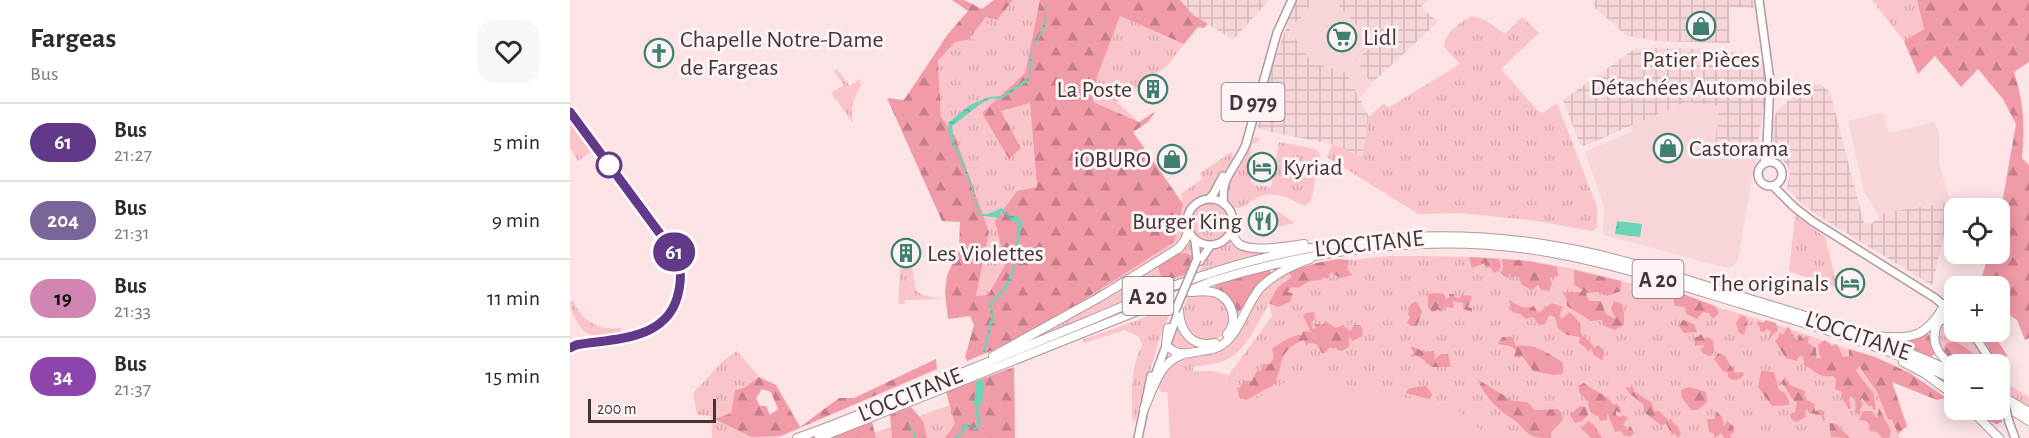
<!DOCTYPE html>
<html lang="fr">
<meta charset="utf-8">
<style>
:root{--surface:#fff;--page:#f7f7f7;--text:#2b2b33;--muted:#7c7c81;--line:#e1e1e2}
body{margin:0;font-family:"Alegreya Sans",sans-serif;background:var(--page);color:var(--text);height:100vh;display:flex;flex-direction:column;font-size:22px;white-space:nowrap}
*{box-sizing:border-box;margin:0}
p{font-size:20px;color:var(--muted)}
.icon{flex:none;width:33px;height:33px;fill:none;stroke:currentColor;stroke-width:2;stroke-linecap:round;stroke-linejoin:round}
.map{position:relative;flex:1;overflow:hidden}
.details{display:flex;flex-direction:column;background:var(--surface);width:570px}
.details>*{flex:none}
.badge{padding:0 12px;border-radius:20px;font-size:21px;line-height:39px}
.tools{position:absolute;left:1374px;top:198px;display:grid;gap:12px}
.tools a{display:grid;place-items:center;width:66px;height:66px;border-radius:12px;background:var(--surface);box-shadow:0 3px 15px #0003;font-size:30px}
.scale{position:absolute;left:18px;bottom:15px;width:128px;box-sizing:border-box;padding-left:6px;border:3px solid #413739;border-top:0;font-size:16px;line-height:21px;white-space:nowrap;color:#413739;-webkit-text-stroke:4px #fef4f5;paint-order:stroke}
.map>.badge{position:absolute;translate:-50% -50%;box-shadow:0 0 0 3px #fff}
.round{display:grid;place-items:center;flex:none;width:63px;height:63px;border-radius:18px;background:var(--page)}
.summary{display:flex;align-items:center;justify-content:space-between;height:102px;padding:0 30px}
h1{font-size:28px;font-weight:600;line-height:45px}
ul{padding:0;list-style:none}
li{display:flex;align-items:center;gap:18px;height:78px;padding:0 30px;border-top:2px solid var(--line)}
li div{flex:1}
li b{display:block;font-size:22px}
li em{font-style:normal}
li .badge{min-width:66px;font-weight:700;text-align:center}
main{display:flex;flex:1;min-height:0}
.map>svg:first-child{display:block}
.built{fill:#f7d6da}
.industrial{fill:url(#industrial-grid)}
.grass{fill:url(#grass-tufts)}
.forest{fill:url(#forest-firs);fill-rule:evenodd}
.garden{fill:#fac4cb}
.water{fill:url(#water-ripples)}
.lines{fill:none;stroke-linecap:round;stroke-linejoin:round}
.stream{stroke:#6bd3b8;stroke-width:1.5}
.river{stroke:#6bd3b8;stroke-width:8}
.primary-casing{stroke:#b0999c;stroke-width:10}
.motorway-casing{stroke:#b0999c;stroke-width:10}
.primary{stroke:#fff;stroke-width:7}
.motorway{stroke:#fff;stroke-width:8}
.primary-bridge-casing{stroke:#b0999c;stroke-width:10;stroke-linecap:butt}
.primary-bridge{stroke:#fff;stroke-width:7}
.line-casing{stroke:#fff;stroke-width:14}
.line{stroke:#623888;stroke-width:9}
.stop-dot{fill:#fff;stroke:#623888;stroke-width:3}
.labels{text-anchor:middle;stroke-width:6;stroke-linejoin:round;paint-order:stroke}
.shield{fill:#fef4f5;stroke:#7a7071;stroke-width:1.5}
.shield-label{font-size:22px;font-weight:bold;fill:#413739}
.poi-label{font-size:24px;fill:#413739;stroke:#fef4f5;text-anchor:start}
.street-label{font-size:24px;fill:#413739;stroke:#fef4f5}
</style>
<main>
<section class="details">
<div class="summary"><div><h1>Fargeas</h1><p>Bus</p></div><a class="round"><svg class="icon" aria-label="heart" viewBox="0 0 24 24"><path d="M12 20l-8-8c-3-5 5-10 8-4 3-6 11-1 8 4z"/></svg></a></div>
<ul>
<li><span class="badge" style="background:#623888;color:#fff">61</span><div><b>Bus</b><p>21:27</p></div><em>5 min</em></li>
<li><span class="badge" style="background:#7a659a;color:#fff">204</span><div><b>Bus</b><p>21:31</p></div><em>9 min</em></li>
<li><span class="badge" style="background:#d085b2;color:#111">19</span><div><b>Bus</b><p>21:33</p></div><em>11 min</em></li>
<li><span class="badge" style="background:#8e44ad;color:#fff">34</span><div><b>Bus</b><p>21:37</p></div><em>15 min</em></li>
</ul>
</section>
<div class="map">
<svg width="1459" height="438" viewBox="0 0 1459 438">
<defs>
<pattern id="industrial-grid" width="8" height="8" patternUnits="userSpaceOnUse" patternTransform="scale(1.5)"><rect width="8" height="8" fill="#f7d6da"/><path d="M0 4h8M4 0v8" fill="none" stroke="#d5b8bc"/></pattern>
<pattern id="grass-tufts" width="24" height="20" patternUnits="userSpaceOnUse" patternTransform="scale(1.5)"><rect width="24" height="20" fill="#fac4cb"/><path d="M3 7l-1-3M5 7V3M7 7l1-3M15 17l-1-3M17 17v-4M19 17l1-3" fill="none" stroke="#d8a9af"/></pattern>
<pattern id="forest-firs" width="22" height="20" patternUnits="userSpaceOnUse" patternTransform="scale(1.5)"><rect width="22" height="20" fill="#f19aa8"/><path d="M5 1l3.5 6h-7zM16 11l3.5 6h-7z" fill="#c57e8a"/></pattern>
<pattern id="water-ripples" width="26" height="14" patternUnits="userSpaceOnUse" patternTransform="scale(1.5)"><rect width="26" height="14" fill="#6bd3b8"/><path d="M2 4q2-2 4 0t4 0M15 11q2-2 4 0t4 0" fill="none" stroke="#5aac97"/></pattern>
</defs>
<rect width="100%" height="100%" fill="#fbe3e6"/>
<!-- built -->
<path class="built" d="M742 0H764L804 45 787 60 801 86 790 97 776 72 742 63 717 26 729 20Z
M1116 102 1151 106 1144 150 1186 156 1168 260 1163 266 1157 268 1034 235 1033 232 1034 206 1015 152 1063 131 1061 125Z
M1310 113 1314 115 1319 133 1364 122 1369 132V162L1380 202 1308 214 1294 192 1278 121Z"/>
<!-- industrial -->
<path class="industrial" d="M610 0H699L663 40 622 14Z
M726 0H742L736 12 729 20 717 26 742 63 776 72 799 117 792 157 762 144 695 131 687 127 703 63 717 26V16Z
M764 0H858L851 7 868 22 801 84 786 60 804 45Z
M1026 0H1183L1184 8 1159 7 1160 43 1087 41 1057 36 1025 8 1023 2Z
M1075 48 1149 49 1193 58 1196 77 1195 98 1186 156 1144 150 1150 106 1116 102 1014 146 1010 144 993 100 1063 50Z
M1250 84 1260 92 1294 223 1301 224 1306 220 1309 221 1308 214 1380 202 1374 235 1362 285 1247 215 1227 199 1217 187 1220 174 1218 166 1203 150V120L1207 111 1214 104 1241 85Z"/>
<!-- grass -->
<path class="grass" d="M443 0H470L455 73 412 113 451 148 431 111 460 103 467 187 447 191 425 221 435 265 418 295 405 296 419 232 385 136 371 117 368 61 385 42 398 40 416 17 427 20Z
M1302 0H1347L1354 29 1334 41Z
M550 16 614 44 597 66 547 102 569 122 523 103 527 77Z
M902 16 915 20 935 34 952 17 969 33 931 69 971 114 987 103 1027 207V228L1022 231 967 221 892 213 848 214 757 157 762 144 792 157 799 117 814 103 818 108 890 64 874 47C875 31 890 23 902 16Z
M267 69 280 86 290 79 291 85C284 98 280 108 283 123L261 93 274 85 264 71Z
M0 119 24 150 8 161 0 148Z
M685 137 690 138 688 142 682 144 677 169 682 174 680 180 683 185 701 187 709 142 745 149 749 152 750 156 741 201 735 206C718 198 701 188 683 200 678 203 673 208 667 208 661 207 659 204 657 199 653 185 666 174 673 162 677 154 679 145 685 137Z
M662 152 663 157 639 196 622 204 615 214 616 234 612 244 457 336 613 204 611 194 632 179 630 173Z
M622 222a19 19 0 1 1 38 0a19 19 0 1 1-38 0Z
M1225 215 1255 237 1268 288 1219 271Z
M619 237C629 253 624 261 617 277L449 346Z
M662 237 665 243 711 250 673 258 629 273 638 254 654 245Z
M339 250 346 290 352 295 372 299 335 300V304H328L331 251Z
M819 256C865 256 910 256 956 261 997 265 1040 278 1080 289 1153 308 1223 328 1293 355L1330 438H919L886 409 729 375 674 406 655 380 702 316 699 303C687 324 676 354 651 362 642 365 632 365 623 367V371H605L597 382 598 392H592L588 388 596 369 603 364 614 357 635 355 654 349 663 339 690 294 706 279 718 272 773 261Z
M633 293C646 296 654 298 659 311 672 350 592 356 618 296Z
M3 300C11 320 28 331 51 328L52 334C31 336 17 342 6 320 2 313 0 309 0 302Z
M603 304 589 340 566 420 563 423C561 395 560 371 572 345L569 337 555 330 514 343 512 340 568 320Z
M1380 318 1384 320V332H1396L1418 364H1409L1403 353 1372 352C1366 342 1367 334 1370 323Z
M607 324C613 340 624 347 641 347L609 351 599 344Z
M167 351 189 377 174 388 165 390 161 413 146 419 181 437 211 436 206 438H142L141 416 127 415 123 393 153 361Z
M444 375 445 438H290L380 405Z
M1436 383 1459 397V407L1437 393Z"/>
<!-- forest -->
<path class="forest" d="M382 0H394L412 9 424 0H443L427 20 416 17 398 40 385 42 368 61 371 117 385 136 419 232 406 296 418 295 435 265 425 221 447 191 467 187 460 103 431 111 451 148 439 159 412 113 455 73 470 0H610L622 14 638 24 634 28 628 27 614 44 550 16 527 77 523 102 569 122 585 112 578 122 563 132 613 204 604 242 457 336 397 361 395 357 404 325 400 316 378 319 375 292 377 275 389 251 390 222 372 221 317 98 334 100 378 34 398 11Z
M1347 0H1459V62L1444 72C1454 103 1455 126 1452 158L1459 165V338L1455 340 1447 320 1430 309V286H1409L1419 254H1430V215L1446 124 1433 99 1408 69 1391 87 1365 56 1348 74 1334 41 1354 29Z
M616 253 625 258 618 273 593 282 587 264 604 254Z
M899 257 929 259 931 267 928 272 927 271 924 273 920 267 916 268 914 263 902 268Z
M768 259 779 260 777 269 782 275 770 278 761 272 757 279 753 277 751 280 740 281 728 288 722 287 717 292 723 293 720 302 708 307 699 303 708 287 722 277 718 272 746 263Z
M932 259 958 261 987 267 988 276 983 278 979 276 982 283 979 291 971 290 968 285 962 290 952 285 948 276 941 278 940 273 937 278 931 273 933 267Z
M699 269 701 273 697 279 666 315 660 300 644 290 646 284 668 275Z
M1004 270 1051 281V291L1037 296 1029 292 1016 293 1019 301H1031L1036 314 1046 319 1041 309 1044 301 1052 304 1054 313V325L1044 330 1033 325 1032 320 1021 321 997 306 995 292H1010L1013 290 1004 285Z
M1105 291 1145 306 1149 313 1144 318 1140 316 1139 313 1133 312 1127 319 1116 314 1115 307 1105 306 1102 294Z
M867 293 874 294 876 299 879 298V294H884L885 297 889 298 892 295 902 296 898 307 902 308V312L893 309V303L883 301 884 308 876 307 875 305 872 312 867 309 866 311 862 312 858 308V294Z
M939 300C948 305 953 310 964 306L968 313 982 303 993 307 989 316 992 319 1000 312 1010 323 1011 334 1022 344 1024 348 1028 345 1033 349V361L1023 354 1022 349 1018 352 1016 348 1009 343 1010 337 997 335 988 328 985 317 979 315 975 324 969 325 963 317 956 319 950 314 942 312Z
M846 301 852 311 847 326H841L837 323 840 317 838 314 841 304Z
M744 312 745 319 740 323 743 329 746 328 744 324 753 325 755 321 766 328 773 325 780 331 784 325H790L793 331 792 336 783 341 779 337V347L772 351 767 350 766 347 763 349 760 347 755 353H752C749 347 747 343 740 343L736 346 734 340C719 345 712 354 710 368 709 375 705 376 707 383L676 400 670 398 667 388 671 387 673 381H682L686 372 692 370 693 364H700L704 358 702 349C710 343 722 335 732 335L733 331 741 332 733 316 736 313Z
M1171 315 1176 317 1177 325 1174 335 1169 333 1166 323Z
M1113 320 1124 324 1127 332 1114 333 1109 326Z
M1196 320 1206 323 1208 330 1201 337 1199 336 1201 332 1197 329 1194 332 1190 331V327L1187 324 1188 321 1193 323Z
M1217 327 1220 328 1221 333 1224 334 1225 340H1228L1229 334 1232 338 1239 336 1238 343 1246 348V358H1251L1248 345 1255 340 1262 346 1267 344 1273 357 1279 356V349L1305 357 1340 373 1376 398 1367 400 1322 382 1337 426 1328 434 1322 420 1318 419 1307 392 1289 366 1286 371 1303 393 1306 409 1304 410 1301 405 1299 407 1292 398 1290 401 1293 402 1289 414 1286 413 1285 400 1281 396 1279 400 1281 408 1279 409 1271 397 1272 392 1265 389 1266 379 1263 376C1247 378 1247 371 1234 365L1233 356H1229L1227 361 1216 358 1205 341 1209 337V333L1214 334Z
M1356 332 1361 337 1366 352 1361 357 1345 350 1339 340Z
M1410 332H1422L1437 355 1434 363 1427 364Z
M1131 334 1134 338 1138 337 1143 340 1144 352 1140 356 1134 354 1130 349 1135 346 1131 345 1125 346 1124 337H1128Z
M932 337H942L946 346C964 343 979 353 993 363V374L984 375 963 371 952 356 949 358 944 356 946 350 940 346 928 344Z
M1384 340 1403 353 1409 364C1394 364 1382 364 1372 352L1376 344Z
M842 346 854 352 864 351 865 355 863 360 871 354H878L881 367H862L855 362V360L845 355 843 357 841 356 844 353 841 348Z
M1148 353 1155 356 1165 373 1173 372 1174 375 1170 379 1163 380 1158 377V373L1153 371 1144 359Z
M366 359 367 369 211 436 181 437 145 419 161 413 165 390 174 388 189 377 206 385 230 427 269 398H284ZM192 389 201 392 208 409 200 415 196 406H190L186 398Z
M444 367 445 438H375L385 424 376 392Z
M1191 371 1204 372 1209 390 1216 394 1220 405 1202 406 1188 387Z
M1215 377 1220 385 1235 391 1234 398 1244 404 1245 411 1252 410 1255 420 1254 422 1251 415 1239 413 1236 408 1235 417 1227 422 1221 419 1220 414 1225 412 1227 403C1218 397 1219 389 1211 383Z
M907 379 943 401 957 402 965 410 988 409 992 414 993 420 981 432V438C975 438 967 438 962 436 955 432 951 425 944 420 927 409 916 398 907 379Z
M1014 383C1024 392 1037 393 1043 405L1047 404 1050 407 1051 413 1046 411V415L1050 417 1053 415 1058 418 1053 424 1057 430 1060 425 1064 433 1060 437 1053 435 1051 431 1045 432 1037 412V420L1030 421 1029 417 1021 413 1018 405 1019 402 1010 394 1008 386Z
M1062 384 1064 391 1082 403 1084 411H1089L1099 421 1100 418 1105 425 1106 424 1111 433 1108 438 1105 434 1102 435 1096 423 1092 426 1075 413 1073 404 1060 394 1055 387 1060 388Z
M856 386 862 394 860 399 835 393 840 388Z
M1119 387 1136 392 1137 402 1128 410H1121L1112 398 1111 390Z
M1010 406 1016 407 1018 415 1012 421 1005 423 1000 415Z
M341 407 353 421 357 438H322L320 415Z
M1309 408 1321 431 1319 438H1312L1307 432 1299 430V424L1296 421 1289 420 1293 411H1301L1307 418Z
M1407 410H1427L1433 412 1432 422 1427 424 1421 422Z
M1147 412 1152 417 1154 426 1157 421 1163 426 1164 433 1161 434V438H1154L1151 433 1145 438 1143 433 1139 432 1137 419H1144Z
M1018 421 1024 425 1032 438H1021L1011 428Z
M302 422 306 438H262Z
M1259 423 1266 424 1280 438 1261 437Z"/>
<!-- garden -->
<path class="garden" d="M414 21 423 27 409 44 402 38Z
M703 211 708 212 725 223 707 227Z
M605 371H643L658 375 655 380 674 406 729 375 887 409 919 438H600L597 382Z"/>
<!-- water -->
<path class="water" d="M477 0 475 27 462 52 460 80 433 98 419 99 409 105 382 126 384 141 402 184 409 214H418L432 208 437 214 448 217 452 221C447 249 448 286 422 303L424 323H422L415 352H413L420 321 422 319 419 302C434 294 441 274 445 258 447 252 446 233 448 224L447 221 443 222 431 211 429 218 408 215 401 186 379 135 378 123 400 105 419 97 432 96 459 77 460 55 473 26Z
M1047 221 1072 224 1070 237 1045 234Z
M410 393 408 409 411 421 409 428 404 430 400 427 396 428 389 438H384L391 432 392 426 400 424 403 428 408 426 406 413 407 395Z"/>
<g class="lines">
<!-- stream -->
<path class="stream" d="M340 425 345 438"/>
<!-- river -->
<path class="river" d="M408 403 410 384"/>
<!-- primary casing -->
<g class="primary-casing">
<path id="primary" d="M1189 0 1200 81 1197 146 1194 164
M0 112 102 250C111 263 112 275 109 290 100 341 46 338 6 345L0 348
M1188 174a12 12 0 1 1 24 0a12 12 0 1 1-24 0Z
M1203 186 1224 207 1242 221 1365 298 1384 314
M639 199 644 193 653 176
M617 222a23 23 0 1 1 46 0a23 23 0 1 1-46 0Z
M654 204C649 178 667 167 676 144L707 33 722 0
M625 241 627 259
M630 261 640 246
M1402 332 1423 364
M583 381 609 311
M576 400 581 376
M1439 422 1445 438
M568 438 575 405"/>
</g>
<!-- motorway casing -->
<g class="motorway-casing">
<path id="motorway" d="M661 231C663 236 665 240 669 244 683 253 718 246 734 244
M621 292C630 291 638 290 646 293 662 299 669 322 657 334
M609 311C610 332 622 348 645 343
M1383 313 1368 322C1359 341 1368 356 1384 366
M598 328 596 345C605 354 612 355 625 352 632 351 641 350 648 347 668 339 676 303 691 287 705 274 722 265 740 259
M1307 336C1342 340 1357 337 1375 304
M423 356 530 297 609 248 615 240 618 231
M1333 362 1354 373 1384 395
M1430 395 1459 412
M1430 403 1459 421
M574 409C583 390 589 362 612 355
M1401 410 1429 438
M227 438C263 426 299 410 335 396 395 372 455 347 516 322 545 310 575 296 606 285 730 239 865 223 996 248 1052 258 1106 277 1160 293 1237 316 1312 339 1384 372
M249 438 643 281C754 247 868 232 983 253 1049 265 1112 286 1175 305 1246 327 1318 347 1384 380"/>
</g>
<!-- primary -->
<use href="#primary" class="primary"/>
<!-- motorway -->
<use href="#motorway" class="motorway"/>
<!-- primary-bridge casing -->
<g class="primary-bridge-casing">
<path id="primary-bridge" d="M605 311 627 259
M1430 384 1439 422"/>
</g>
<!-- primary-bridge -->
<use href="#primary-bridge" class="primary-bridge"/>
</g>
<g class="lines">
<!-- line casing -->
<g class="line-casing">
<path id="line" d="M0 112 102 250C111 262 112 275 109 290 100 341 46 338 6 345L0 348"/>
</g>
<!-- line -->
<use href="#line" class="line"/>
</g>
<!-- icons -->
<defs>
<g id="shop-ring" transform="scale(1.5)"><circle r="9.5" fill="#fef4f5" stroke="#3e7f6f" stroke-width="1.5"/><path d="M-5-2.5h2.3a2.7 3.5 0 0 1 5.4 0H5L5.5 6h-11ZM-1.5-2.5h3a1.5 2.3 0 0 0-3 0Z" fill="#3e7f6f"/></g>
<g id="supermarket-ring" transform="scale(1.5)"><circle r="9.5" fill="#fef4f5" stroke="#3e7f6f" stroke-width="1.5"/><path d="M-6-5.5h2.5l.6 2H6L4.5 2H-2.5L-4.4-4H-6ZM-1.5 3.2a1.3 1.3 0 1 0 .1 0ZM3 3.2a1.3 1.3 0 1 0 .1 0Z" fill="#3e7f6f"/></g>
<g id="church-ring" transform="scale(1.5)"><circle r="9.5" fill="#fef4f5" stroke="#3e7f6f" stroke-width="1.5"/><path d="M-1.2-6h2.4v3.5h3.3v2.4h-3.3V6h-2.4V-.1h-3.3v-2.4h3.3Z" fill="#3e7f6f"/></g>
<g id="building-ring" transform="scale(1.5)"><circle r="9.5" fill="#fef4f5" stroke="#3e7f6f" stroke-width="1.5"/><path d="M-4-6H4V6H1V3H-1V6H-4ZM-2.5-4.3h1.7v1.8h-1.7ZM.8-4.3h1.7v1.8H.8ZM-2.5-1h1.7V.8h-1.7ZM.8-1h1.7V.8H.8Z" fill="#3e7f6f"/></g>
<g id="hotel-ring" transform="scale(1.5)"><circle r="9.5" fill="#fef4f5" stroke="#3e7f6f" stroke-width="1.5"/><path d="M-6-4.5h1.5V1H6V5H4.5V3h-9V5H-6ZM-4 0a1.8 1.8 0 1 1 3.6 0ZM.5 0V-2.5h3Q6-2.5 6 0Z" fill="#3e7f6f"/></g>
<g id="restaurant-ring" transform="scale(1.5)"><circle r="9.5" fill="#fef4f5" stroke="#3e7f6f" stroke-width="1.5"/><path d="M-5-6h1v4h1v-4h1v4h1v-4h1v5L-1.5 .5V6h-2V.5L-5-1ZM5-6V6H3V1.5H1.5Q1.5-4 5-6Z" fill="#3e7f6f"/></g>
</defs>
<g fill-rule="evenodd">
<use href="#shop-ring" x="1131" y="26"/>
<use href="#supermarket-ring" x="772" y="37"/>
<use href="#church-ring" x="89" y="53"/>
<use href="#building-ring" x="583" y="89"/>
<use href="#shop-ring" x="1098" y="148"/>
<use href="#shop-ring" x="602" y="159"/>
<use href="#hotel-ring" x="692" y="167"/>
<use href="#restaurant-ring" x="693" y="221"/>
<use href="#building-ring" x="336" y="253"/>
<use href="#hotel-ring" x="1280" y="283"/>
</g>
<!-- markers -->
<circle class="stop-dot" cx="39" cy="165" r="12"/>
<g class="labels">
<!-- shield labels -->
<g class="shield">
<rect x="651.5" y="83" width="63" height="38" rx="4.5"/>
<rect x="1062.5" y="260" width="51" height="38" rx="4.5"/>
<rect x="552.5" y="277" width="51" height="38" rx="4.5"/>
</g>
<g class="shield-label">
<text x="683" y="110">D 979</text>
<text x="1088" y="287">A 20</text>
<text x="578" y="304">A 20</text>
</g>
<!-- poi labels -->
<g class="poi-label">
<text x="793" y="45">Lidl</text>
<text x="110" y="47">Chapelle Notre-Dame<tspan x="110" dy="28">de Fargeas</tspan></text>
<text x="1131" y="67" text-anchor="middle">Patier Pièces<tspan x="1131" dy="28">Détachées Automobiles</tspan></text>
<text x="562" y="97" text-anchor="end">La Poste</text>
<text x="1119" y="156">Castorama</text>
<text x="581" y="167" text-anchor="end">iOBURO</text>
<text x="713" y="175">Kyriad</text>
<text x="672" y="229" text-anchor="end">Burger King</text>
<text x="357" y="261">Les Violettes</text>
<text x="1259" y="291" text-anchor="end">The originals</text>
</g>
<!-- street labels -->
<g class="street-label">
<text transform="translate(799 243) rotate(-6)" y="8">L'OCCITANE</text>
<text transform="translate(1288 335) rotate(19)" y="8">L'OCCITANE</text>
<text transform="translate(340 394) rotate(-22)" y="8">L'OCCITANE</text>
</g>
</g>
</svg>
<div class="tools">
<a><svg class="icon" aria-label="locate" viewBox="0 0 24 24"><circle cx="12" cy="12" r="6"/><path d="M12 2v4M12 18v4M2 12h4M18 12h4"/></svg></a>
<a>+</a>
<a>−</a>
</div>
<div class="scale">200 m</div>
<b class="badge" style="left:104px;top:252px;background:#623888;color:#fff">61</b>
</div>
</main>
